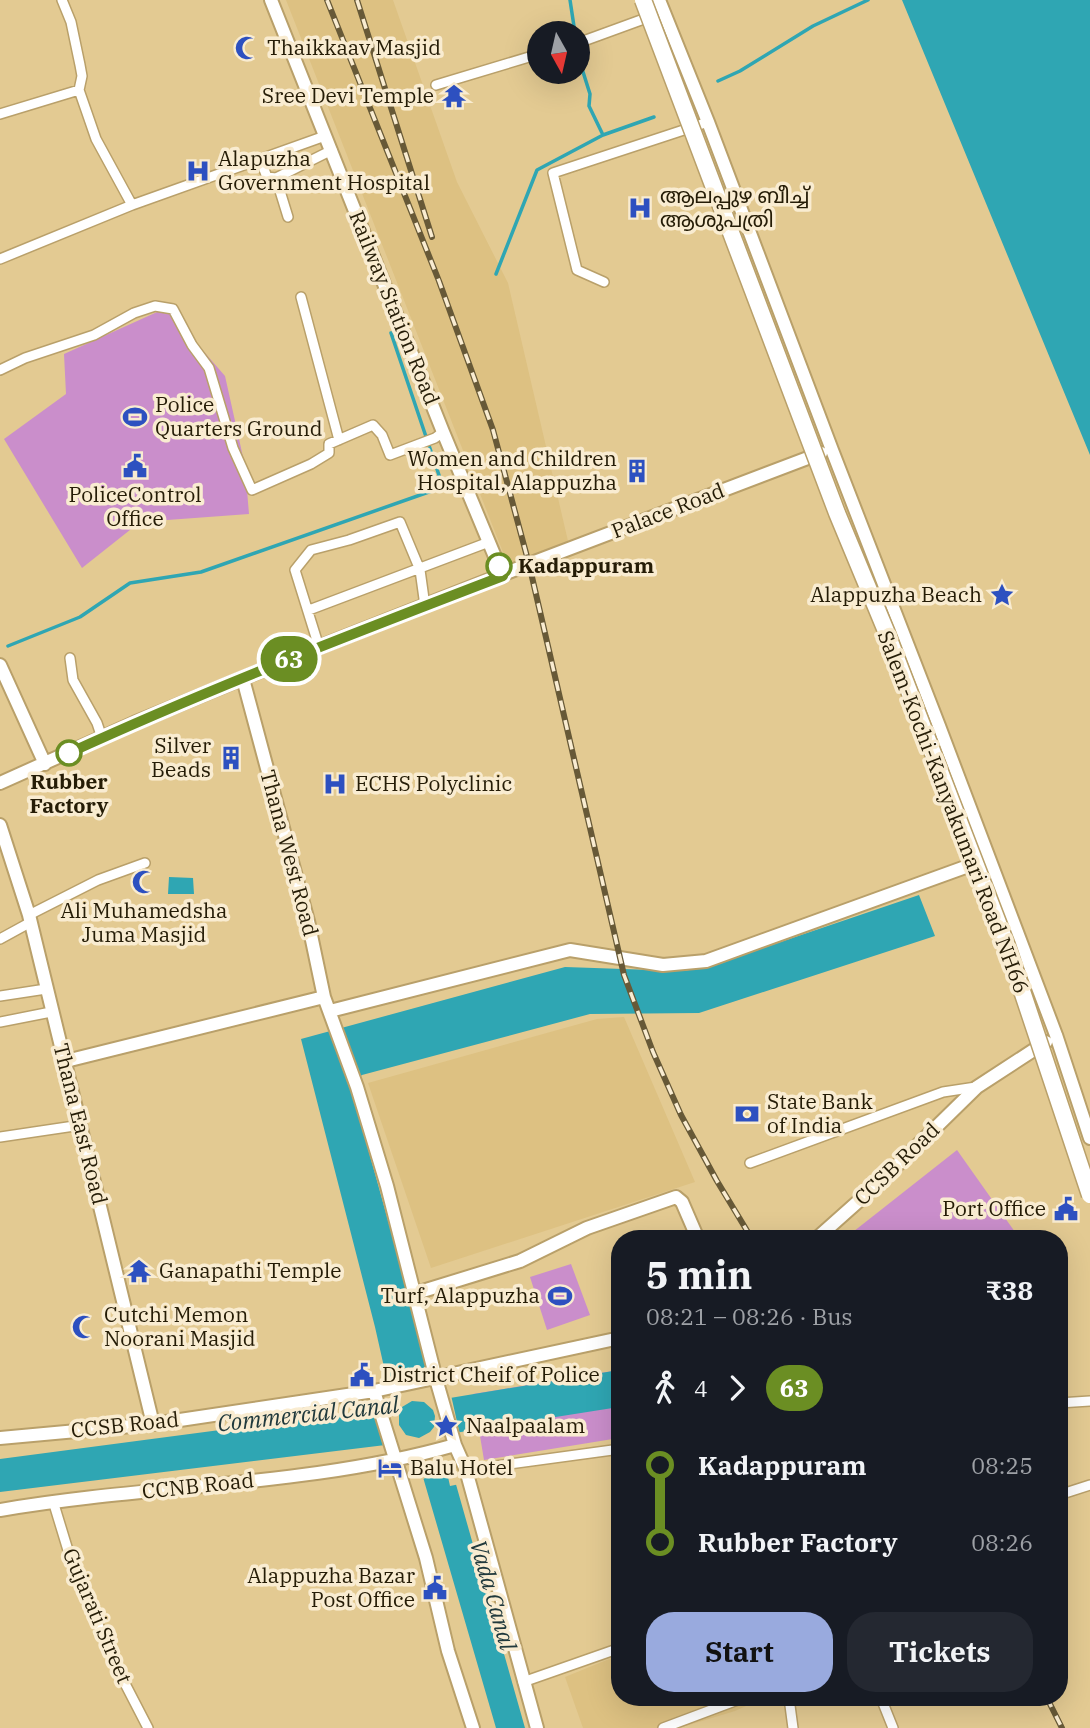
<!DOCTYPE html>
<meta charset="utf-8">
<style>
:root{--surface:#171b24;--page:#242831;--text:#f1f3f6;--muted:#9ea1a6;--accent:#99aade}
body{margin:0;font-family:"IBM Plex Serif","Noto Sans Malayalam",serif;background:var(--page);color:var(--text);height:100vh;display:flex;flex-direction:column;font-size:26px;white-space:nowrap}
*{box-sizing:border-box;margin:0}
p{font-size:23px;color:var(--muted)}
.icon{flex:none;width:38px;height:38px;fill:none;stroke:currentColor;stroke-width:2;stroke-linecap:round;stroke-linejoin:round}
.map{position:relative;flex:1;overflow:hidden}
.sheet{position:absolute;left:611px;top:1230px;width:457px;height:476px;display:flex;flex-direction:column;background:var(--surface);border-radius:28px;box-shadow:0 7px 28px #0002}
.sheet>*{flex:none}
.badge{padding:0 14px;border-radius:23px;font-size:24px;line-height:46px}
.needle{width:46px;rotate:172deg}
.fabs{position:absolute;left:527px;top:21px;display:grid;gap:14px}
.fabs a{display:grid;place-items:center;width:63px;height:63px;border-radius:50%;background:var(--surface);box-shadow:0 7px 28px #0002;font-size:35px}
.map>.badge{position:absolute;translate:-50% -50%;box-shadow:0 0 0 4px #fff}
.legs{display:flex;align-items:center;gap:10px;height:77px;padding:0 35px;font-size:23px}
.legs p{margin-inline-start:auto}
.head{display:flex;align-items:center;justify-content:space-between;height:119px;padding:0 35px}
h1{font-size:38px;font-weight:700;line-height:52px}
.cta{display:flex;gap:14px;margin-top:auto;padding:14px 35px}
.cta a{flex:1;height:80px;border-radius:28px;background:var(--accent);color:#111;font-size:28px;font-weight:700;line-height:80px;text-align:center}
.cta a+a{background:var(--page);color:var(--text)}
ul{padding:0 35px;list-style:none}
li{display:flex;align-items:center;gap:24px;height:77px;font-size:26px}
li i{display:grid;place-items:center;width:10px;height:100%;margin:0 9px;background:currentColor}
li i::after{content:'';width:18px;height:18px;margin:-9px;border:5px solid;border-radius:50%;background:var(--surface)}
li p{margin-inline-start:auto}
li:first-child i{background:linear-gradient(#0000 50%,currentColor 0)}
li:last-child i{background:linear-gradient(currentColor 50%,#0000 0)}
.map>svg:first-child{display:block}
.built{fill:#ddc182}
.green{fill:#ca8ecb}
.water{fill:#2fa6b3}
.pier{fill:#e3ca92;fill-rule:evenodd}
.lines{fill:none;stroke-linecap:round;stroke-linejoin:round}
.stream{stroke:#2fa6b3;stroke-width:3.5}
.street-casing{stroke:#b9a06a;stroke-width:12}
.secondary-casing{stroke:#b9a06a;stroke-width:16}
.street{stroke:#fff;stroke-width:9}
.secondary{stroke:#fff;stroke-width:12}
.rail-casing{stroke:#675937;stroke-width:6}
.rail{stroke:#f9ecd1;stroke-width:3.5;stroke-dasharray:10;stroke-linecap:butt}
.highway-bridge-casing{stroke:#b9a06a;stroke-width:19;stroke-linecap:butt}
.highway-bridge{stroke:#fff;stroke-width:16}
.line-1-casing{stroke:#fff;stroke-width:16}
.line-1{stroke:#6b8e23;stroke-width:10}
.stop-1-dot{fill:#fff;stroke:#6b8e23;stroke-width:3.5}
.labels{text-anchor:middle;stroke-width:7;stroke-linejoin:round;paint-order:stroke}
.poi-label{font-size:21px;fill:#251c06;stroke:#f9ecd1;text-anchor:start}
.street-label{font-size:21px;fill:#251c06;stroke:#f9ecd1}
.stop-label{font-size:21px;font-weight:bold;fill:#251c06;stroke:#f9ecd1;text-anchor:start}
.water-label{font-size:23px;font-style:italic;fill:#20393c;stroke:#f9ecd1}
</style>
<div class="map">
<svg width="1090" height="1728" viewBox="0 0 1090 1728">
<rect width="100%" height="100%" fill="#e3ca92"/>
<!-- built -->
<path class="built" d="M286 0H393L457 182 508 283 568 541 508 565Z
M624 1017 695 1182 431 1268 368 1083 597 1019Z
M619 1655 620 1698H764L735 1711 679 1728H583L565 1677Z"/>
<!-- green -->
<path class="green" d="M166 308 225 376 245 466 249 514 140 522 82 568 4 439 66 394 64 354Z
M957 1150 1020 1239H844Z
M571 1264 590 1315 547 1330 530 1277Z
M619 1370V1438L484 1460 473 1394Z"/>
<!-- water -->
<path class="water" d="M902 0H1090V455Z
M169 877 193 878 194 894H168Z
M919 895 935 936 699 1013 590 1014 362 1075 350 1084 438 1400 619 1370V1407L442 1435 525 1728H496L418 1460 410 1442 0 1492V1459L393 1407 375 1327 301 1039 565 967 682 971 704 968Z"/>
<!-- pier -->
<path class="pier" d="M432 1365 440 1397 451 1395 460 1435 446 1437 460 1484 450 1486 448 1477 443 1472 420 1480 408 1446 384 1449 372 1407 389 1404 383 1379 424 1371V1367ZM412 1401 424 1402 433 1410 435 1416 434 1427 430 1432 419 1438 406 1435 399 1425V1412L402 1407Z"/>
<g class="lines">
<!-- stream -->
<path class="stream" d="M570 0 575 33
M578 56 590 94 589 106 603 135
M718 81 740 71 813 26 868 0
M496 274 537 170 603 135 654 117
M8 646 80 617 130 583 201 572 443 487 391 333"/>
<!-- street casing -->
<g class="street-casing">
<path id="street" d="M62 0 71 22 80 65 82 76 79 90 87 113 96 139 132 205
M578 43 652 16
M436 85 539 54
M0 114 79 90
M260 159 267 177 276 178
M288 217 276 178 332 150
M0 259 132 205 325 136
M604 282 577 270 553 173 708 122
M301 297 339 440
M0 370 25 358 94 335 134 313 155 306 173 309 192 345 209 368 233 448 252 490 311 464 329 453V444L373 425 382 435 390 455 435 438 443 432
M309 610 489 542
M319 647 295 570 311 550 349 540 400 522 420 570 425 606
M70 658 73 680 97 723 102 738
M29 915 98 880 145 863
M0 939 31 922
M0 996 46 989
M0 1022 51 1012
M0 1137 81 1125
M750 1163 943 1092 976 1087
M1059 1403 1090 1401
M466 1470 620 1449
M1059 1495 1090 1485
M53 1501 74 1570 119 1672 148 1728
M523 1682 620 1648
M789 1698 793 1728
M881 1698 893 1728
M663 1728 743 1698"/>
</g>
<!-- secondary casing -->
<g class="secondary-casing">
<path id="secondary" d="M271 0 443 432 503 576
M659 0 708 122 832 450 939 726 1056 1035 1090 1138
M0 665 45 764
M243 679 308 921 324 997 357 1087 387 1186 436 1379 455 1445 466 1470 537 1728
M0 783 134 723 319 647 529 564 821 453
M0 825 29 915 153 1424
M330 1011 570 950 663 965 706 961 982 861
M66 1061 324 997
M816 1239 880 1182 977 1087 1046 1042
M413 1294 520 1261 587 1228 676 1197 682 1202 698 1239
M374 1391 426 1558 448 1651 473 1728
M0 1438 153 1424 374 1391 620 1338
M0 1510C151 1484 307 1487 455 1445"/>
</g>
<!-- street -->
<use href="#street" class="street"/>
<!-- secondary -->
<use href="#secondary" class="secondary"/>
<!-- rail casing -->
<g class="rail-casing">
<path id="rail" d="M327 0 439 281 493 430 529 564 624 975 653 1052 681 1115 717 1181 752 1239
M357 0 432 237
M1047 1698 1062 1728"/>
</g>
<!-- rail -->
<use href="#rail" class="rail"/>
<!-- highway-bridge casing -->
<g class="highway-bridge-casing">
<path id="highway-bridge" d="M643 0 837 513 886 631 1007 946 1090 1195"/>
</g>
<!-- highway-bridge -->
<use href="#highway-bridge" class="highway-bridge"/>
</g>
<g class="lines">
<!-- line-1 casing -->
<g class="line-1-casing">
<path id="line-1" d="M69 753C211 688 357 632 503 576L499 566"/>
</g>
<!-- line-1 -->
<use href="#line-1" class="line-1"/>
</g>
<!-- icons -->
<defs>
<g id="mosque-bare" transform="scale(1.89)"><path d="M3.5-4.9A6 6 0 1 0 3.5 4.9A5 5 0 1 1 3.5-4.9Z" fill="#2d50c0" stroke="#f9ecd1" stroke-width="2.5" paint-order="stroke"/></g>
<g id="temple-bare" transform="scale(1.89)"><path d="M0-6L5-2H3V0L6.5 2.5H4V6H1.5V3h-3V6H-4V2.5H-6.5L-3 0V-2H-5Z" fill="#2d50c0" stroke="#f9ecd1" stroke-width="2.5" paint-order="stroke"/></g>
<g id="hospital-bare" transform="scale(1.89)"><path d="M-5-5h3v3.5h4V-5h3V5h-3V1.5h-4V5h-3Z" fill="#2d50c0" stroke="#f9ecd1" stroke-width="2.5" paint-order="stroke"/></g>
<g id="stadium-bare" transform="scale(1.89)"><path d="M0-5a6.5 5 0 1 0 0 10a6.5 5 0 1 0 0-10ZM-3.5-1.8h7v3.6h-7Z" fill="#2d50c0" stroke="#f9ecd1" stroke-width="2.5" paint-order="stroke"/></g>
<g id="civic-bare" transform="scale(1.89)"><path d="M-.6-6.5H3V-4.5H.6V-3L4-1V1h2V6H-6V1h2V-1L-.6-3ZM-1.2 2.5V6h2.4V2.5Z" fill="#2d50c0" stroke="#f9ecd1" stroke-width="2.5" paint-order="stroke"/></g>
<g id="building-bare" transform="scale(1.89)"><path d="M-4-6H4V6H1V3H-1V6H-4ZM-2.5-4.3h1.7v1.8h-1.7ZM.8-4.3h1.7v1.8H.8ZM-2.5-1h1.7V.8h-1.7ZM.8-1h1.7V.8H.8Z" fill="#2d50c0" stroke="#f9ecd1" stroke-width="2.5" paint-order="stroke"/></g>
<g id="sight-bare" transform="scale(1.89)"><path d="M0-6L1.8-2.2L6-1.7L2.9 1.2L3.7 5.4L0 3.3L-3.7 5.4L-2.9 1.2L-6-1.7L-1.8-2.2Z" fill="#2d50c0" stroke="#f9ecd1" stroke-width="2.5" paint-order="stroke"/></g>
<g id="bank-bare" transform="scale(1.89)"><path d="M-6-4H6V4H-6ZM0-2.3a2.3 2.3 0 1 0 0 4.6a2.3 2.3 0 1 0 0-4.6Z" fill="#2d50c0" stroke="#f9ecd1" stroke-width="2.5" paint-order="stroke"/></g>
<g id="hotel-bare" transform="scale(1.89)"><path d="M-6-4.5h1.5V1H6V5H4.5V3h-9V5H-6ZM-4 0a1.8 1.8 0 1 1 3.6 0ZM.5 0V-2.5h3Q6-2.5 6 0Z" fill="#2d50c0" stroke="#f9ecd1" stroke-width="2.5" paint-order="stroke"/></g>
</defs>
<g fill-rule="evenodd">
<use href="#mosque-bare" x="247" y="48"/>
<use href="#temple-bare" x="454" y="96"/>
<use href="#hospital-bare" x="198" y="171"/>
<use href="#hospital-bare" x="640" y="208"/>
<use href="#stadium-bare" x="135" y="417"/>
<use href="#civic-bare" x="135" y="466"/>
<use href="#building-bare" x="637" y="471"/>
<use href="#sight-bare" x="1002" y="595"/>
<use href="#building-bare" x="231" y="758"/>
<use href="#hospital-bare" x="335" y="784"/>
<use href="#mosque-bare" x="144" y="882"/>
<use href="#bank-bare" x="747" y="1114"/>
<use href="#civic-bare" x="1066" y="1209"/>
<use href="#temple-bare" x="139" y="1271"/>
<use href="#stadium-bare" x="560" y="1296"/>
<use href="#mosque-bare" x="84" y="1327"/>
<use href="#civic-bare" x="362" y="1375"/>
<use href="#sight-bare" x="446" y="1426"/>
<use href="#hotel-bare" x="390" y="1468"/>
<use href="#civic-bare" x="435" y="1588"/>
</g>
<!-- markers -->
<g class="stop-1-dot">
<circle cx="499" cy="566" r="12"/>
<circle cx="69" cy="753" r="12"/>
</g>
<g class="labels">
<!-- poi labels -->
<g class="poi-label">
<text x="267" y="55">Thaikkaav Masjid</text>
<text x="434" y="103" text-anchor="end">Sree Devi Temple</text>
<text x="218" y="166">Alapuzha<tspan x="218" dy="24">Government Hospital</tspan></text>
<text x="660" y="203">ആലപ്പുഴ ബീച്ച്<tspan x="660" dy="24">ആശുപത്രി</tspan></text>
<text x="155" y="412">Police<tspan x="155" dy="24">Quarters Ground</tspan></text>
<text x="617" y="466" text-anchor="end">Women and Children<tspan x="617" dy="24">Hospital, Alappuzha</tspan></text>
<text x="135" y="502" text-anchor="middle">PoliceControl<tspan x="135" dy="24">Office</tspan></text>
<text x="982" y="602" text-anchor="end">Alappuzha Beach</text>
<text x="211" y="753" text-anchor="end">Silver<tspan x="211" dy="24">Beads</tspan></text>
<text x="355" y="791">ECHS Polyclinic</text>
<text x="144" y="918" text-anchor="middle">Ali Muhamedsha<tspan x="144" dy="24">Juma Masjid</tspan></text>
<text x="767" y="1109">State Bank<tspan x="767" dy="24">of India</tspan></text>
<text x="1046" y="1216" text-anchor="end">Port Office</text>
<text x="159" y="1278">Ganapathi Temple</text>
<text x="540" y="1303" text-anchor="end">Turf, Alappuzha</text>
<text x="104" y="1322">Cutchi Memon<tspan x="104" dy="24">Noorani Masjid</tspan></text>
<text x="382" y="1382">District Cheif of Police</text>
<text x="466" y="1433">Naalpaalam</text>
<text x="410" y="1475">Balu Hotel</text>
<text x="415" y="1583" text-anchor="end">Alappuzha Bazar<tspan x="415" dy="24">Post Office</tspan></text>
</g>
<!-- street labels -->
<g class="street-label">
<text transform="translate(394 308) rotate(68)" y="7">Railway Station Road</text>
<text transform="translate(668 511) rotate(-21)" y="7">Palace Road</text>
<text transform="translate(953 812) rotate(69)" y="7">Salem-Kochi-Kanyakumari Road NH66</text>
<text transform="translate(289 853) rotate(75)" y="7">Thana West Road</text>
<text transform="translate(80 1124) rotate(76)" y="7">Thana East Road</text>
<text transform="translate(897 1164) rotate(-44)" y="7">CCSB Road</text>
<text transform="translate(125 1425) rotate(-6)" y="7">CCSB Road</text>
<text transform="translate(198 1486) rotate(-6)" y="7">CCNB Road</text>
<text transform="translate(97 1616) rotate(67)" y="7">Gujarati Street</text>
</g>
<!-- stop labels -->
<g class="stop-label">
<text x="518" y="573">Kadappuram</text>
<text x="69" y="789" text-anchor="middle">Rubber<tspan x="69" dy="24">Factory</tspan></text>
</g>
<!-- water labels -->
<g class="water-label">
<text transform="translate(308 1414) rotate(-6)" y="8">Commercial Canal</text>
<text transform="translate(493 1595) rotate(74)" y="8">Vada Canal</text>
</g>
</g>
</svg>
<div class="fabs">
<a><svg class="needle" viewBox="-14 -14 28 28"><path d="M0-13l5 13h-10z" fill="#e53935"/><path d="M0 13l5-13h-10z" fill="#9ea1a6"/></svg></a>
</div>
<b class="badge" style="left:289px;top:659px;background:#6b8e23;color:#fff">63</b>
<section class="sheet">
<div class="head"><div><h1>5 min</h1><p>08:21 – 08:26 · Bus</p></div><b>₹38</b></div>
<div class="legs"><svg class="icon" aria-label="walk" viewBox="0 0 24 24"><circle cx="13" cy="4" r="2"/><path d="M13 8l-2 6 4 7M11 14l-3 7M7 12l3-4h3l4 4"/></svg>4<svg class="icon" aria-label="forward" viewBox="0 0 24 24"><path d="M9 5l7 7-7 7"/></svg><b class="badge" style="background:#6b8e23;color:#fff">63</b></div>
<ul>
<li><i style="color:#6b8e23"></i><b>Kadappuram</b><p>08:25</p></li>
<li><i style="color:#6b8e23"></i><b>Rubber Factory</b><p>08:26</p></li>
</ul>
<div class="cta"><a>Start</a><a>Tickets</a></div>
</section>
</div>
